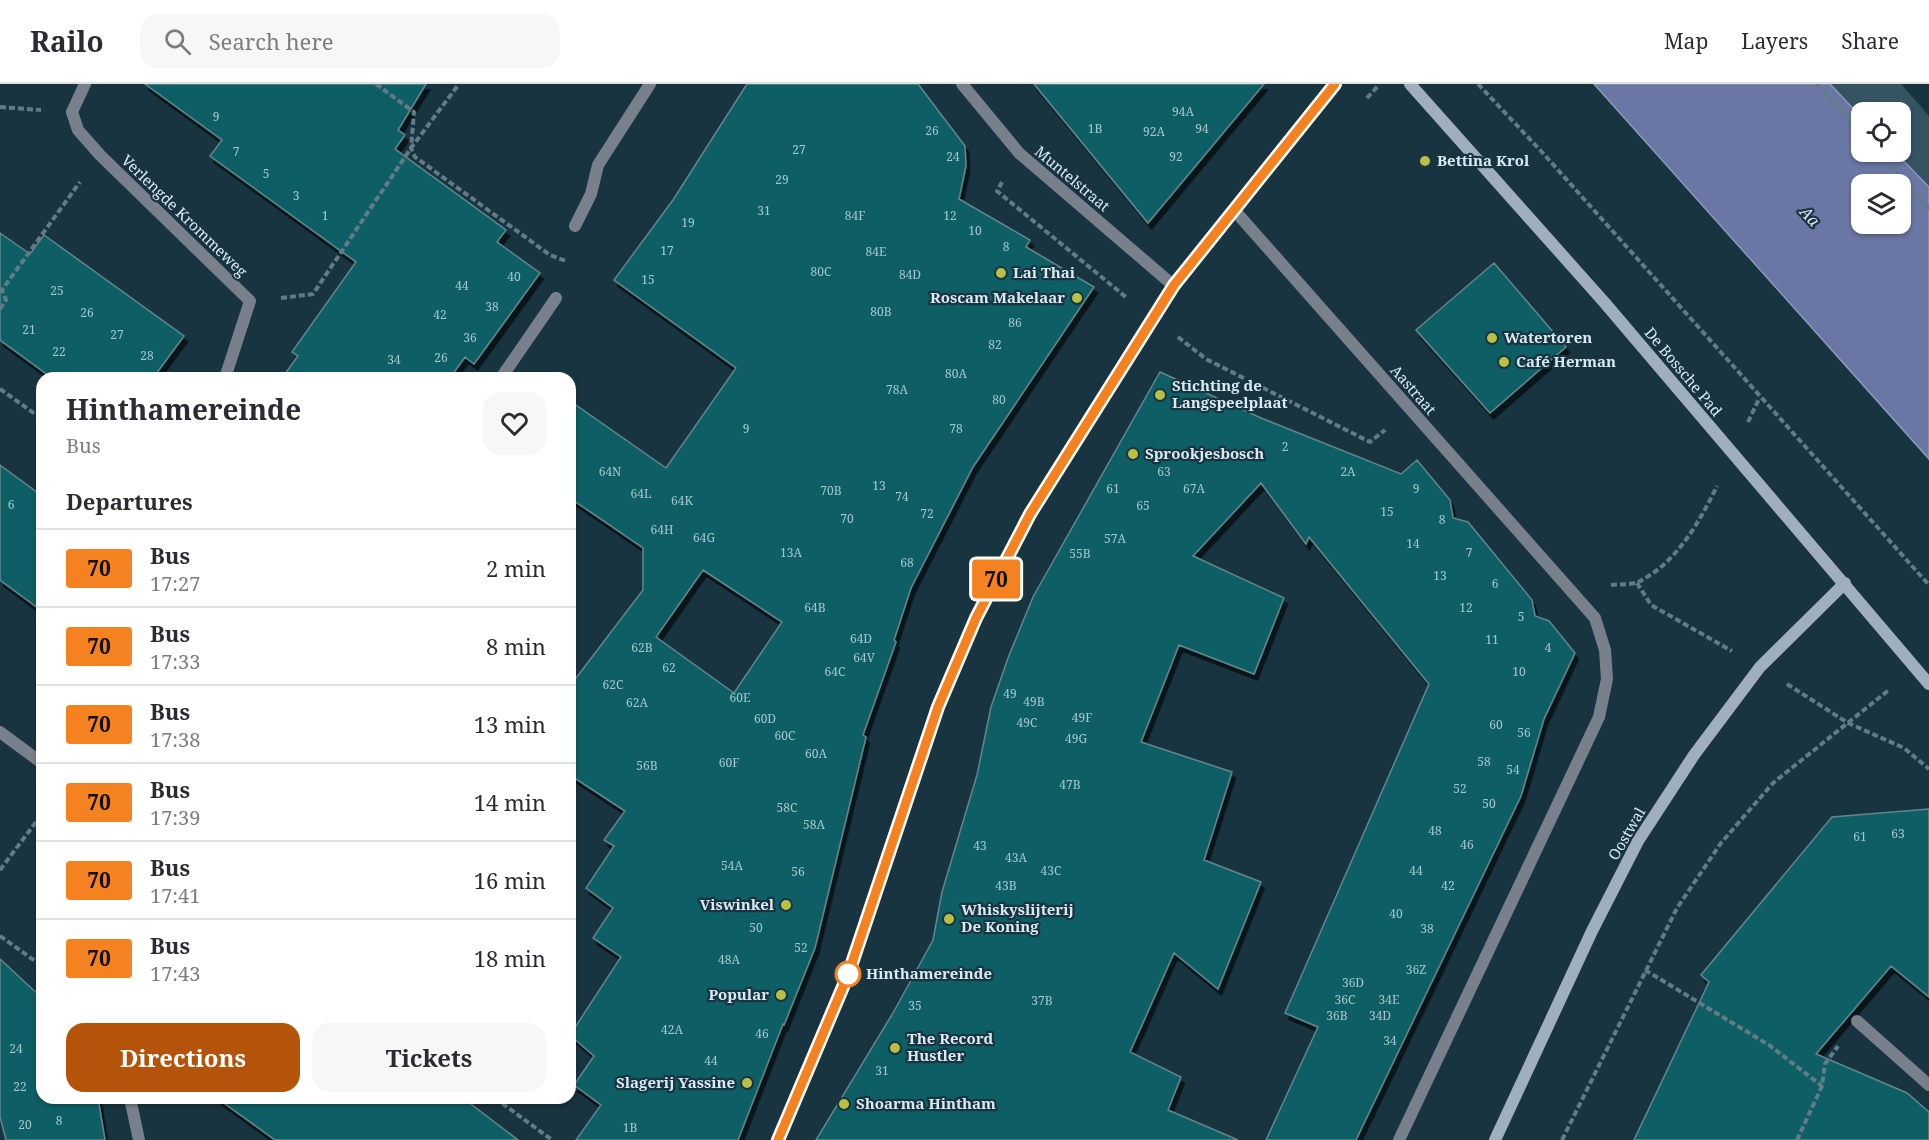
<!DOCTYPE html>
<meta charset="utf-8">
<style>
:root{--surface:#fff;--page:#f7f7f7;--text:#2b2b33;--muted:#7c7c81;--line:#e1e1e2;--accent:#b45309}
body{margin:0;font-family:"Noto Serif",serif;background:var(--page);color:var(--text);height:100vh;display:flex;flex-direction:column;font-size:22px;white-space:nowrap}
*{box-sizing:border-box;margin:0}
p{font-size:20px;color:var(--muted)}
.icon{flex:none;width:33px;height:33px;fill:none;stroke:currentColor;stroke-width:2;stroke-linecap:round;stroke-linejoin:round}
.map{position:relative;flex:1;overflow:hidden}
.sheet{position:absolute;left:36px;top:288px;width:540px;height:732px;display:flex;flex-direction:column;background:var(--surface);border-radius:18px;box-shadow:0 2px 4px #0004}
.sheet>*{flex:none}
.badge{padding:0 12px;border-radius:4px;font-size:21px;line-height:39px}
.controls{position:absolute;left:1851px;top:18px;display:grid;gap:12px}
.controls a{display:grid;place-items:center;width:60px;height:60px;border-radius:12px;background:var(--surface);box-shadow:0 2px 4px #0004;font-size:30px}
.map>.badge{position:absolute;translate:-50% -50%;box-shadow:0 0 0 3px #fff}
h2{padding:0 30px;font-size:22px;line-height:54px}
.round{display:grid;place-items:center;flex:none;width:63px;height:63px;border-radius:18px;background:var(--page)}
.summary{display:flex;align-items:center;justify-content:space-between;height:102px;padding:0 30px}
h1{font-size:28px;font-weight:700;line-height:45px}
.cta{display:flex;gap:12px;margin-top:auto;padding:12px 30px}
.cta a{flex:1;height:69px;border-radius:18px;background:var(--accent);color:#fff;font-size:24px;font-weight:700;line-height:69px;text-align:center}
.cta a+a{background:var(--page);color:var(--text)}
ul{padding:0;list-style:none}
li{display:flex;align-items:center;gap:18px;height:78px;padding:0 30px;border-top:2px solid var(--line)}
li div{flex:1}
li b{display:block;font-size:22px}
li em{font-style:normal}
li .badge{min-width:66px;font-weight:700;text-align:center}
header{display:flex;align-items:center;gap:36px;box-sizing:border-box;height:84px;padding:0 30px;background:var(--surface);border-bottom:2px solid var(--line)}
header strong{font-size:28px}
nav{display:flex;gap:33px;margin-inline-start:auto;font-size:21px}
.search{width:420px;height:54px;background:var(--page);display:flex;align-items:center;gap:15px;box-sizing:border-box;padding:0 21px;border-radius:18px;color:var(--muted);font-size:22px}
.map>svg:first-child{display:block}
.green{fill:#345462}
.water{fill:#6a76a4;stroke:#8c99bb;stroke-width:1.5;fill-rule:evenodd}
.building{fill:#0b5f65;stroke:#63878a;stroke-width:1.5;fill-rule:evenodd;filter:url(#shadow)}
.lines{fill:none;stroke-linecap:round;stroke-linejoin:round}
.path{stroke:#637b85;stroke-width:4;stroke-dasharray:6 3;stroke-linecap:butt}
.lane{stroke:#78818b;stroke-width:12}
.street{stroke:#78818b;stroke-width:12}
.secondary{stroke:#a0afbe;stroke-width:12}
.line-casing{stroke:#fff;stroke-width:14}
.line{stroke:#f58220;stroke-width:9}
.poi-dot{fill:#bac045;stroke:#183440;stroke-width:2}
.stop-dot{fill:#fff;stroke:#f58220;stroke-width:3}
.labels{text-anchor:middle;stroke-width:4.5;stroke-linejoin:round;paint-order:stroke}
.number-label{font-size:12px;fill:#a6c7cf}
.poi-label{font-size:15px;font-weight:bold;fill:#daeaf2;stroke:#183440;text-anchor:start}
.street-label{font-size:15px;fill:#daeaf2;stroke:#183440}
.stop-label{font-size:15px;font-weight:bold;fill:#daeaf2;stroke:#183440;text-anchor:start}
.water-label{font-size:16px;font-style:italic;fill:#dfe3f2;stroke:#183440}
</style>
<header>
<strong>Railo</strong>
<div class="search"><svg class="icon" aria-label="search" viewBox="0 0 24 24"><circle cx="10" cy="10" r="6"/><path d="M15 15l6 6"/></svg>Search here</div>
<nav><a>Map</a><a>Layers</a><a>Share</a></nav>
</header>
<div class="map">
<svg width="1929" height="1056" viewBox="0 0 1929 1056">
<defs>
<filter id="shadow"><feDropShadow dx="3.5" dy="6" stdDeviation="0" flood-color="#0009"/></filter>
</defs>
<rect width="100%" height="100%" fill="#183440"/>
<!-- green -->
<path class="green" d="M1830 0H1901L1929 32V103L1895 68H1900V28H1862L1861 33Z"/>
<!-- water -->
<path class="water" d="M1594 0H1830L1861 33 1862 68H1895L1929 103V375ZM1862 100H1900V140H1862Z"/>
<!-- building -->
<path class="building" d="M145 0H426L398 46 405 51 395 65 506 146 497 158 540 189 474 280 465 273 450 294H282L298 272 292 268 356 178 210 72 222 56Z
M747 0H918L965 62 966 82 959 115 1030 156 1026 163 1094 203 973 383 911 504 894 556 896 558 863 651 866 653 815 864 784 941 783 940 738 1056H576L601 1021 574 1001 594 972 570 951 621 873 593 854 613 824 586 804 614 762 604 756 625 727 570 691V602L643 506V464L570 414V317L666 384 736 284 614 196 673 116ZM703 486 782 538 734 609 656 553Z
M1034 0H1264L1148 139Z
M0 149 30 170 44 151 184 252 153 294H52L0 256Z
M1494 179 1566 263 1490 329 1416 246Z
M1160 288 1261 334 1401 390 1417 376 1450 416 1453 434 1468 438 1532 516 1535 532 1549 537 1575 569 1544 635 1521 712 1356 1056H1266L1318 943 1285 929 1429 600 1309 453 1306 460 1261 399 1193 472 1284 514 1254 590 1179 561 1141 658 1232 688 1204 776 1261 798 1218 905 1174 869 1130 968 1181 993 1168 1026 1238 1056H816L893 929 933 856 942 808 977 691 991 623 1008 574 1033 513Z
M0 381 42 412V527L0 496Z
M1929 725V913L1891 882 1816 970 1907 1009 1929 1028V1056H1634L1709 898 1701 891 1832 733Z
M0 875 42 914V1014H98L105 1056H6L0 1033Z
M217 1014H463L518 1056H275Z"/>
<g class="lines">
<!-- path -->
<path class="path" d="M376 0 414 28 411 64 415 73 550 171 566 177
M1478 0 1541 67 1929 501
M1817 0 1862 49
M1367 14 1378 2
M0 23 41 26
M1878 68 1929 125
M1002 98 997 107 1127 214
M281 214 313 210 411 64 459 0
M0 225 6 216 2 206 80 98
M1178 253 1206 275 1370 358 1385 346
M0 305 42 335
M1748 338 1759 315
M1637 499 1651 521 1732 567
M1611 501C1619 500 1631 501 1638 498 1676 480 1700 437 1717 402
M1787 600 1848 639 1904 664 1929 685
M0 786 42 730
M0 852 42 882
M1645 886 1769 961 1822 1002
M495 1014 552 1056
M1562 1056 1677 824 1721 759 1773 699 1890 605
M1797 1056 1822 1002 1825 980 1838 962"/>
<!-- lane -->
<path class="lane" d="M1857 937 1929 1001"/>
<!-- street -->
<path class="street" d="M85 0 72 28 78 46 100 71 250 217 225 294
M962 0 1019 69 1174 202
M1235 127 1595 534 1605 566 1607 595 1599 633 1399 1056
M575 142 591 110 598 81 650 0
M501 294 556 214
M0 648 42 679
M130 1014 139 1056
M778 1056 848 891 937 623 976 534 1030 430 1174 202 1336 0"/>
<!-- secondary -->
<path class="secondary" d="M1410 0 1604 218 1929 600
M1495 1056 1592 847 1638 757 1694 671 1760 583 1845 499"/>
</g>
<g class="lines">
<!-- line casing -->
<g class="line-casing">
<path id="line" d="M778 1056 848 891 938 623 976 534 1030 430 1174 201 1335 0"/>
</g>
<!-- line -->
<use href="#line" class="line"/>
</g>
<!-- markers -->
<g class="poi-dot">
<circle cx="1425" cy="77" r="6"/>
<circle cx="1001" cy="189" r="6"/>
<circle cx="1077" cy="214" r="6"/>
<circle cx="1492" cy="254" r="6"/>
<circle cx="1504" cy="278" r="6"/>
<circle cx="1160" cy="311" r="6"/>
<circle cx="1133" cy="370" r="6"/>
<circle cx="786" cy="821" r="6"/>
<circle cx="949" cy="835" r="6"/>
<circle cx="781" cy="911" r="6"/>
<circle cx="895" cy="964" r="6"/>
<circle cx="747" cy="999" r="6"/>
<circle cx="844" cy="1020" r="6"/>
</g>
<circle class="stop-dot" cx="848" cy="890" r="12"/>
<g class="labels">
<!-- number labels -->
<g class="number-label">
<text x="1183" y="32">94A</text>
<text x="216" y="37">9</text>
<text x="1095" y="49">1B</text>
<text x="1202" y="49">94</text>
<text x="932" y="51">26</text>
<text x="1154" y="52">92A</text>
<text x="799" y="70">27</text>
<text x="236" y="72">7</text>
<text x="953" y="77">24</text>
<text x="1176" y="77">92</text>
<text x="266" y="94">5</text>
<text x="782" y="100">29</text>
<text x="296" y="116">3</text>
<text x="764" y="131">31</text>
<text x="325" y="136">1</text>
<text x="855" y="136">84F</text>
<text x="950" y="136">12</text>
<text x="688" y="143">19</text>
<text x="975" y="151">10</text>
<text x="1006" y="167">8</text>
<text x="667" y="171">17</text>
<text x="876" y="172">84E</text>
<text x="821" y="192">80C</text>
<text x="910" y="195">84D</text>
<text x="514" y="197">40</text>
<text x="648" y="200">15</text>
<text x="462" y="206">44</text>
<text x="57" y="211">25</text>
<text x="492" y="227">38</text>
<text x="881" y="232">80B</text>
<text x="87" y="233">26</text>
<text x="440" y="235">42</text>
<text x="1015" y="243">86</text>
<text x="29" y="250">21</text>
<text x="117" y="255">27</text>
<text x="470" y="258">36</text>
<text x="995" y="265">82</text>
<text x="59" y="272">22</text>
<text x="147" y="276">28</text>
<text x="441" y="278">26</text>
<text x="394" y="280">34</text>
<text x="956" y="294">80A</text>
<text x="897" y="310">78A</text>
<text x="999" y="320">80</text>
<text x="746" y="349">9</text>
<text x="956" y="349">78</text>
<text x="1285" y="367">2</text>
<text x="610" y="392">64N</text>
<text x="1164" y="392">63</text>
<text x="1348" y="392">2A</text>
<text x="879" y="406">13</text>
<text x="1113" y="409">61</text>
<text x="1194" y="409">67A</text>
<text x="1416" y="409">9</text>
<text x="831" y="411">70B</text>
<text x="641" y="414">64L</text>
<text x="902" y="417">74</text>
<text x="682" y="421">64K</text>
<text x="11" y="425">6</text>
<text x="1143" y="426">65</text>
<text x="1387" y="432">15</text>
<text x="927" y="434">72</text>
<text x="847" y="439">70</text>
<text x="1442" y="440">8</text>
<text x="662" y="450">64H</text>
<text x="704" y="458">64G</text>
<text x="1115" y="459">57A</text>
<text x="1413" y="464">14</text>
<text x="791" y="473">13A</text>
<text x="1469" y="473">7</text>
<text x="1080" y="474">55B</text>
<text x="907" y="483">68</text>
<text x="1440" y="496">13</text>
<text x="1495" y="504">6</text>
<text x="815" y="528">64B</text>
<text x="1466" y="528">12</text>
<text x="1521" y="537">5</text>
<text x="861" y="559">64D</text>
<text x="1492" y="560">11</text>
<text x="642" y="568">62B</text>
<text x="1548" y="568">4</text>
<text x="864" y="578">64V</text>
<text x="669" y="588">62</text>
<text x="835" y="592">64C</text>
<text x="1519" y="592">10</text>
<text x="613" y="605">62C</text>
<text x="1010" y="614">49</text>
<text x="740" y="618">60E</text>
<text x="1034" y="622">49B</text>
<text x="637" y="623">62A</text>
<text x="1082" y="638">49F</text>
<text x="765" y="639">60D</text>
<text x="1027" y="643">49C</text>
<text x="1496" y="645">60</text>
<text x="1524" y="653">56</text>
<text x="785" y="656">60C</text>
<text x="1076" y="659">49G</text>
<text x="816" y="674">60A</text>
<text x="1484" y="682">58</text>
<text x="729" y="683">60F</text>
<text x="647" y="686">56B</text>
<text x="1513" y="690">54</text>
<text x="1070" y="705">47B</text>
<text x="1460" y="709">52</text>
<text x="1489" y="724">50</text>
<text x="787" y="728">58C</text>
<text x="814" y="745">58A</text>
<text x="1435" y="751">48</text>
<text x="1898" y="754">63</text>
<text x="1860" y="757">61</text>
<text x="1467" y="765">46</text>
<text x="980" y="766">43</text>
<text x="1016" y="778">43A</text>
<text x="732" y="786">54A</text>
<text x="1051" y="791">43C</text>
<text x="1416" y="791">44</text>
<text x="798" y="792">56</text>
<text x="1006" y="806">43B</text>
<text x="1448" y="806">42</text>
<text x="1396" y="834">40</text>
<text x="756" y="848">50</text>
<text x="1427" y="849">38</text>
<text x="801" y="868">52</text>
<text x="729" y="880">48A</text>
<text x="1416" y="890">36Z</text>
<text x="1353" y="903">36D</text>
<text x="1345" y="920">36C</text>
<text x="1389" y="920">34E</text>
<text x="1042" y="921">37B</text>
<text x="915" y="926">35</text>
<text x="1337" y="936">36B</text>
<text x="1380" y="936">34D</text>
<text x="672" y="950">42A</text>
<text x="762" y="954">46</text>
<text x="1390" y="961">34</text>
<text x="16" y="969">24</text>
<text x="711" y="981">44</text>
<text x="882" y="991">31</text>
<text x="20" y="1007">22</text>
<text x="59" y="1041">8</text>
<text x="25" y="1045">20</text>
<text x="630" y="1048">1B</text>
</g>
<!-- poi labels -->
<g class="poi-label">
<text x="1437" y="82">Bettina Krol</text>
<text x="1013" y="194">Lai Thai</text>
<text x="1065" y="219" text-anchor="end">Roscam Makelaar</text>
<text x="1504" y="259">Watertoren</text>
<text x="1516" y="283">Café Herman</text>
<text x="1172" y="307">Stichting de<tspan x="1172" dy="17">Langspeelplaat</tspan></text>
<text x="1145" y="375">Sprookjesbosch</text>
<text x="774" y="826" text-anchor="end">Viswinkel</text>
<text x="961" y="831">Whiskyslijterij<tspan x="961" dy="17">De Koning</tspan></text>
<text x="769" y="916" text-anchor="end">Popular</text>
<text x="907" y="960">The Record<tspan x="907" dy="17">Hustler</tspan></text>
<text x="735" y="1004" text-anchor="end">Slagerij Yassine</text>
<text x="856" y="1025">Shoarma Hintham</text>
</g>
<!-- street labels -->
<g class="street-label">
<text transform="translate(1072 95) rotate(40)" y="5">Muntelstraat</text>
<text transform="translate(184 132) rotate(44)" y="5">Verlengde Krommeweg</text>
<text transform="translate(1683 288) rotate(50)" y="5">De Bossche Pad</text>
<text transform="translate(1413 306) rotate(49)" y="5">Aastraat</text>
<text transform="translate(1627 750) rotate(-60)" y="5">Oostwal</text>
</g>
<!-- stop labels -->
<g class="stop-label">
<text x="866" y="895">Hinthamereinde</text>
</g>
<!-- water labels -->
<g class="water-label">
<text transform="translate(1810 132) rotate(48)" y="6">Aa</text>
</g>
</g>
</svg>
<div class="controls">
<a><svg class="icon" aria-label="locate" viewBox="0 0 24 24"><circle cx="12" cy="12" r="6"/><path d="M12 2v4M12 18v4M2 12h4M18 12h4"/></svg></a>
<a><svg class="icon" aria-label="layers" viewBox="0 0 24 24"><path d="M12 4l9 5-9 5-9-5zM3 14l9 5 9-5"/></svg></a>
</div>
<b class="badge" style="left:996px;top:495px;background:#f58220;color:#111">70</b>
<section class="sheet">
<div class="summary"><div><h1>Hinthamereinde</h1><p>Bus</p></div><a class="round"><svg class="icon" aria-label="heart" viewBox="0 0 24 24"><path d="M12 20l-8-8c-3-5 5-10 8-4 3-6 11-1 8 4z"/></svg></a></div>
<h2>Departures</h2>
<ul>
<li><span class="badge" style="background:#f58220;color:#111">70</span><div><b>Bus</b><p>17:27</p></div><em>2 min</em></li>
<li><span class="badge" style="background:#f58220;color:#111">70</span><div><b>Bus</b><p>17:33</p></div><em>8 min</em></li>
<li><span class="badge" style="background:#f58220;color:#111">70</span><div><b>Bus</b><p>17:38</p></div><em>13 min</em></li>
<li><span class="badge" style="background:#f58220;color:#111">70</span><div><b>Bus</b><p>17:39</p></div><em>14 min</em></li>
<li><span class="badge" style="background:#f58220;color:#111">70</span><div><b>Bus</b><p>17:41</p></div><em>16 min</em></li>
<li><span class="badge" style="background:#f58220;color:#111">70</span><div><b>Bus</b><p>17:43</p></div><em>18 min</em></li>
</ul>
<div class="cta"><a>Directions</a><a>Tickets</a></div>
</section>
</div>
